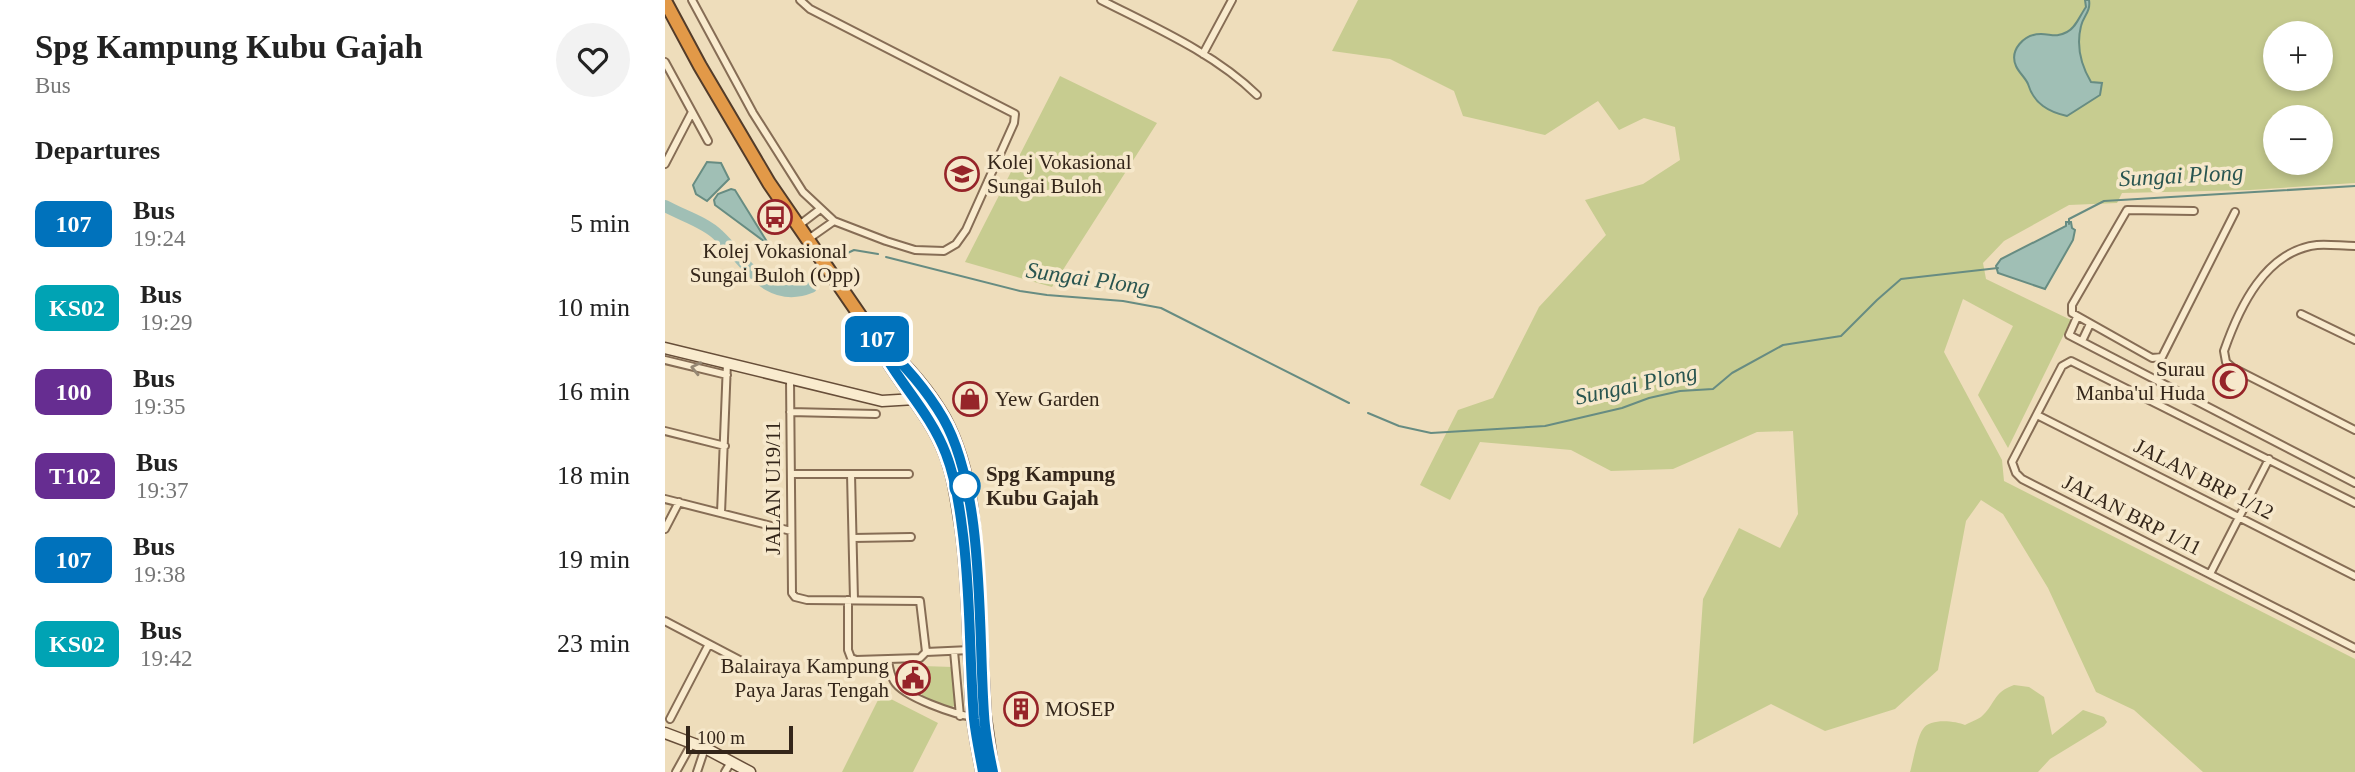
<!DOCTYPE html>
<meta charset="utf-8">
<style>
:root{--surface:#fff;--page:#f2f2f2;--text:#222;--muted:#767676}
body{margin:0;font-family:"Times New Roman",serif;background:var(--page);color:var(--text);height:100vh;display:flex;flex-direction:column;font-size:26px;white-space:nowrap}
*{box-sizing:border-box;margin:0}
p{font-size:23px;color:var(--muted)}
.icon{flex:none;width:38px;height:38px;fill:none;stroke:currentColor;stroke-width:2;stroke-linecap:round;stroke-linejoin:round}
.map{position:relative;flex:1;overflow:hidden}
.drawer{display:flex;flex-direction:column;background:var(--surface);width:665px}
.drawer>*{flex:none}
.badge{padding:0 14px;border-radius:10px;font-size:24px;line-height:46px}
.fabs{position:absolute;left:1598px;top:21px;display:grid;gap:14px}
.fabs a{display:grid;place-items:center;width:70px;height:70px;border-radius:50%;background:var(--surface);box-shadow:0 4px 10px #0003;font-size:35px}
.scale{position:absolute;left:21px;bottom:18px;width:107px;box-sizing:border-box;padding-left:7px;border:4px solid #34261a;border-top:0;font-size:19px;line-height:24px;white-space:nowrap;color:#34261a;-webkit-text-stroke:5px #f6e8cb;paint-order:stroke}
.map>.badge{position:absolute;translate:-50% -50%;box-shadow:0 0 0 4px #fff}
h2{padding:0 35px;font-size:26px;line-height:63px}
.round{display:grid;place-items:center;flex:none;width:74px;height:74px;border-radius:37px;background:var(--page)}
.overview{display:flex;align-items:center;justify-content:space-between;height:119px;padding:0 35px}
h1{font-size:33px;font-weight:800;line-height:52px}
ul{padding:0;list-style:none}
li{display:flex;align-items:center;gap:21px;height:84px;padding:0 35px}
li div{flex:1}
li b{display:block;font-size:26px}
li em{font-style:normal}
li .badge{min-width:77px;font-weight:700;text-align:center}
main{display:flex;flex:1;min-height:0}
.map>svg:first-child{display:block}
.green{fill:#c7cc90;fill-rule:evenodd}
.water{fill:#a0bfb5;stroke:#678c82;stroke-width:2}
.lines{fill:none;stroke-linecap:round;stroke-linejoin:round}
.stream{stroke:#678c82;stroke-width:2}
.river{stroke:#a0bfb5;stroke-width:12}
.street-casing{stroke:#866d55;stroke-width:10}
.secondary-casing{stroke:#674e39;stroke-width:13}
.highway-casing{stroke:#533c2a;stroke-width:16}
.street{stroke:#f9ebce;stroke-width:6}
.secondary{stroke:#f9ebce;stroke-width:10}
.highway{stroke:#e29948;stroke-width:12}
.oneway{stroke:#968874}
.line-casing{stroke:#fff;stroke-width:16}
.line{stroke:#0072bc;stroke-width:10}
.stop-dot{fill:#fff;stroke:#0072bc;stroke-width:3.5}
.labels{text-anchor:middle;stroke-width:7;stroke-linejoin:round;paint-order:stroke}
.poi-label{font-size:21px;fill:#34261a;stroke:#f6e8cb;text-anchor:start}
.stop-label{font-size:21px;font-weight:bold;fill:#34261a;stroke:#f6e8cb;text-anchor:start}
.street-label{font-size:21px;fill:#34261a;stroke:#f6e8cb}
.water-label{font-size:23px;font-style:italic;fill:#295550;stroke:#f6e8cb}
</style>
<main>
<section class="drawer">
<div class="overview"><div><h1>Spg Kampung Kubu Gajah</h1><p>Bus</p></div><a class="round"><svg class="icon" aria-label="heart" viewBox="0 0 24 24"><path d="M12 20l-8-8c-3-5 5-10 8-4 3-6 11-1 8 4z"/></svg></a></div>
<h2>Departures</h2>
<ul>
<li><span class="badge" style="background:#0072bc;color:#fff">107</span><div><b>Bus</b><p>19:24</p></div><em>5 min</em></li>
<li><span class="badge" style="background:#00a3b4;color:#fff">KS02</span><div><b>Bus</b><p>19:29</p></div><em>10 min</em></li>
<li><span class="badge" style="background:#662d91;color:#fff">100</span><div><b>Bus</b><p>19:35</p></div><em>16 min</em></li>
<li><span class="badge" style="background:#662d91;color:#fff">T102</span><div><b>Bus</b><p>19:37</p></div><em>18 min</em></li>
<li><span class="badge" style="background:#0072bc;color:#fff">107</span><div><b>Bus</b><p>19:38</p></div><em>19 min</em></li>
<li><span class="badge" style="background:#00a3b4;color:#fff">KS02</span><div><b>Bus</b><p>19:42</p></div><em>23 min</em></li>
</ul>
</section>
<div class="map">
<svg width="1690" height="772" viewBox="0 0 1690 772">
<rect width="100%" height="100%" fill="#edb"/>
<!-- green -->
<path class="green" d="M693 0H1690V183L1585 190 1457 193 1452 203 1404 205 1339 241 1318 263 1321 279 1406 320 1343 448 1313 395 1348 326 1298 299 1279 352 1337 460 1339 481 1690 659V772H1538L1469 710 1431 692 1383 588 1338 514 1316 500 1301 521 1273 670 1230 709 1160 731 1106 704 1028 744 1038 599 1074 528 1115 548 1133 514 1128 431 1092 432 1008 469 946 471 906 450 815 442 785 500 755 485 793 410 828 398 874 307 941 235 920 200 978 184 1015 160 1010 127 979 118 954 130 933 101 880 135 798 116 789 91 725 59 667 51ZM1610 33H1656V79H1610ZM1610 117H1656V163H1610Z
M395 76 492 123 387 287 300 262Z
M257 666 288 667 291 705 285 708 257 696Z
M1349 685 1364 687 1379 697 1387 735 1418 710 1439 717 1442 722 1439 726 1385 759 1373 772H1245C1248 762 1252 737 1258 729 1265 718 1290 721 1300 725 1305 722 1312 720 1316 717 1330 705 1328 692 1349 685Z
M216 694 273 723 248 772H177Z"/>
<!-- water -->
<path class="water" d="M1420 0H1424C1426 12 1418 16 1416 26 1411 46 1416 65 1426 82L1437 83 1435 95 1402 116C1384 112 1369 104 1363 84 1360 77 1354 73 1351 66 1344 50 1359 34 1376 34 1386 34 1391 38 1402 32 1411 28 1415 15 1421 7Z
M42 162 56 163 64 179 42 201 31 194 28 185Z
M66 189 70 190 104 245 50 205 49 200 53 194Z
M1401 222H1406L1407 228 1410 230 1408 240 1380 289 1333 273 1331 266 1336 259 1401 226Z"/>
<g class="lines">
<!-- stream -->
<path class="stream" d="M1404 224V219L1439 201 1690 186
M221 257 355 291 382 295 458 301 496 308 684 403
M170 259 189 250 213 254
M703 413 734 426 766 433 880 426 957 408 984 398 1015 391 1048 389 1067 373 1118 345 1176 336 1212 300 1236 279 1333 268"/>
<!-- river -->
<path class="river" d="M0 206C16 215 40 222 53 235 81 261 102 305 146 287L152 275"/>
<!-- street casing -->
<g class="street-casing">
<path id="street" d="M27 0 88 113 138 192 169 221 221 241 250 250 279 251 291 244 301 230 349 123 350 114 145 9 135 0
M436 0C489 27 549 53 592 95
M538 54 567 0
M0 62 43 141
M0 164 27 112
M1529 211 1462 210 1407 305V313L1487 358 1497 357 1570 212
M133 226 154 210
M142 240 169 221
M1690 246C1677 246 1664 244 1652 245 1600 251 1574 308 1559 351L1561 362 1568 368 1690 430
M1636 314 1690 340
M1412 317 1404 335 1690 483
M1417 341 1425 324
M0 360 62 375
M125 379 127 593 130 597 142 600 255 601 261 652
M125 412 211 414
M1372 415 1690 576
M0 431 60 446
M126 474H244
M186 474 189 600
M0 499 126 531
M1690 503 1406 361 1397 366 1347 462 1351 473 1357 479 1690 648
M56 513 62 363
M0 529 14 502
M188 538 246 537
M1545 574 1604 459
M183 600V650L186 658 191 660 255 658 261 652 305 650
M0 621 82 664
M289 651 295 716
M223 660C224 667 225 675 229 681 238 697 291 715 309 717
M5 719 44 644
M11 772 27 743
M32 772 40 748
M60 772 66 762"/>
</g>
<!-- secondary casing -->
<g class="secondary-casing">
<path id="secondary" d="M0 348 217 401 250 399
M0 733 40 748 85 772"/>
</g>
<!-- highway casing -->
<g class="highway-casing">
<path id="highway" d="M0 1 35 66 104 183 209 336C229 378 265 411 281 454 290 477 293 503 297 527 306 591 304 655 309 719 311 737 315 755 318 772
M217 344C240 365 263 391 279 419 308 473 310 541 313 600
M314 618 319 715 327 772"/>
</g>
<!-- street -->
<use href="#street" class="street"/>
<!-- secondary -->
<use href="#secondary" class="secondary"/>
<!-- highway -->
<use href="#highway" class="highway"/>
</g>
<!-- one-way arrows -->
<defs><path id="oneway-chevron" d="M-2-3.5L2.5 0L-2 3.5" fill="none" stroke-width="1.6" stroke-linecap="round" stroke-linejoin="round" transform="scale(1.75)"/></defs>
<use class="oneway" href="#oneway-chevron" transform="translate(31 368) rotate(-167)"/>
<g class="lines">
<!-- line casing -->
<g class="line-casing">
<path id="line" d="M318 772C315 755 311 737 309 719 304 655 306 591 297 527 294 503 290 477 281 454 265 411 229 378 209 336 235 360 260 387 278 418 320 491 313 630 319 714 320 733 324 753 328 772"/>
</g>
<!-- line -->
<use href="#line" class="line"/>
</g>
<!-- icons -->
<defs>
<g id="university-ring" transform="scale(1.75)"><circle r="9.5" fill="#f6e8cb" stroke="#962429" stroke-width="1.5"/><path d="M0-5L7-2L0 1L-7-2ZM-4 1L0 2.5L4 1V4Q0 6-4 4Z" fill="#962429"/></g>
<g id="bus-ring" transform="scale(1.75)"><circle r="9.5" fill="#f6e8cb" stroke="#962429" stroke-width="1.5"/><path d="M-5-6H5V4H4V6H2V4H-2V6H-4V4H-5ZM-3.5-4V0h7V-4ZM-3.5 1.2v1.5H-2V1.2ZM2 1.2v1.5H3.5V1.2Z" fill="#962429"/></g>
<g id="mosque-ring" transform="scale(1.75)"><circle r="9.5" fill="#f6e8cb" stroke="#962429" stroke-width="1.5"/><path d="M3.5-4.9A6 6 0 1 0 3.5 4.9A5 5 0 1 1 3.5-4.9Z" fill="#962429"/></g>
<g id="shop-ring" transform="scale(1.75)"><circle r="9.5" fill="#f6e8cb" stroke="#962429" stroke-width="1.5"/><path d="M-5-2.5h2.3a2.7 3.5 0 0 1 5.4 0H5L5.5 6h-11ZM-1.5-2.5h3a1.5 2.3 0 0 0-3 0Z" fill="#962429"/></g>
<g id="civic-ring" transform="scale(1.75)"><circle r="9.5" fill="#f6e8cb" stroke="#962429" stroke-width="1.5"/><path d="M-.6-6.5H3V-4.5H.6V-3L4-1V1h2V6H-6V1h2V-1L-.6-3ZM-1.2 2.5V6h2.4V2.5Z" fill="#962429"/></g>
<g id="building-ring" transform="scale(1.75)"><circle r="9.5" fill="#f6e8cb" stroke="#962429" stroke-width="1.5"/><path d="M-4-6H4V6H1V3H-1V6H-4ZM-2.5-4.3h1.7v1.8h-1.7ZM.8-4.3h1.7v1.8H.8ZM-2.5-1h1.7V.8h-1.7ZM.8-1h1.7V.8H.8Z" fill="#962429"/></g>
</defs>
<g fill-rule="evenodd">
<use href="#university-ring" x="297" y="174"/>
<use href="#bus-ring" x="110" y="217"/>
<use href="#mosque-ring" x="1565" y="381"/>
<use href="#shop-ring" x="305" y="399"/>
<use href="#civic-ring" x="248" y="678"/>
<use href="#building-ring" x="356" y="709"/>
</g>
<!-- markers -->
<circle class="stop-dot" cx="300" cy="486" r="14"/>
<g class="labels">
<!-- poi labels -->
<g class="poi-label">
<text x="322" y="169">Kolej Vokasional<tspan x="322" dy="24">Sungai Buloh</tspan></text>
<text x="110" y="258" text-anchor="middle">Kolej Vokasional<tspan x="110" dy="24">Sungai Buloh (Opp)</tspan></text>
<text x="1540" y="376" text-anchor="end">Surau<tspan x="1540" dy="24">Manba'ul Huda</tspan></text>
<text x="330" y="406">Yew Garden</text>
<text x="224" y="673" text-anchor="end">Balairaya Kampung<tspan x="224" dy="24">Paya Jaras Tengah</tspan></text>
<text x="380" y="716">MOSEP</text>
</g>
<!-- stop labels -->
<g class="stop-label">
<text x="321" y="481">Spg Kampung<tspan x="321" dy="24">Kubu Gajah</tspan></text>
</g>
<!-- street labels -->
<g class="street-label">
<text transform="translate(1539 479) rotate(27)" y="7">JALAN BRP 1/12</text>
<text transform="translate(108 488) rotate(-90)" y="7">JALAN U19/11</text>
<text transform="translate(1467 515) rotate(27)" y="7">JALAN BRP 1/11</text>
</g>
<!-- water labels -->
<g class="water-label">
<text transform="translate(1516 175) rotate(-3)" y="8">Sungai Plong</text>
<text transform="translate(423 278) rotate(8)" y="8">Sungai Plong</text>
<text transform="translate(971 384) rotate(-12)" y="8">Sungai Plong</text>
</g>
</g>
</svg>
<div class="fabs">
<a>+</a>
<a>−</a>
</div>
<div class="scale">100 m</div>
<b class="badge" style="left:212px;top:339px;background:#0072bc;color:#fff">107</b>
</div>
</main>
